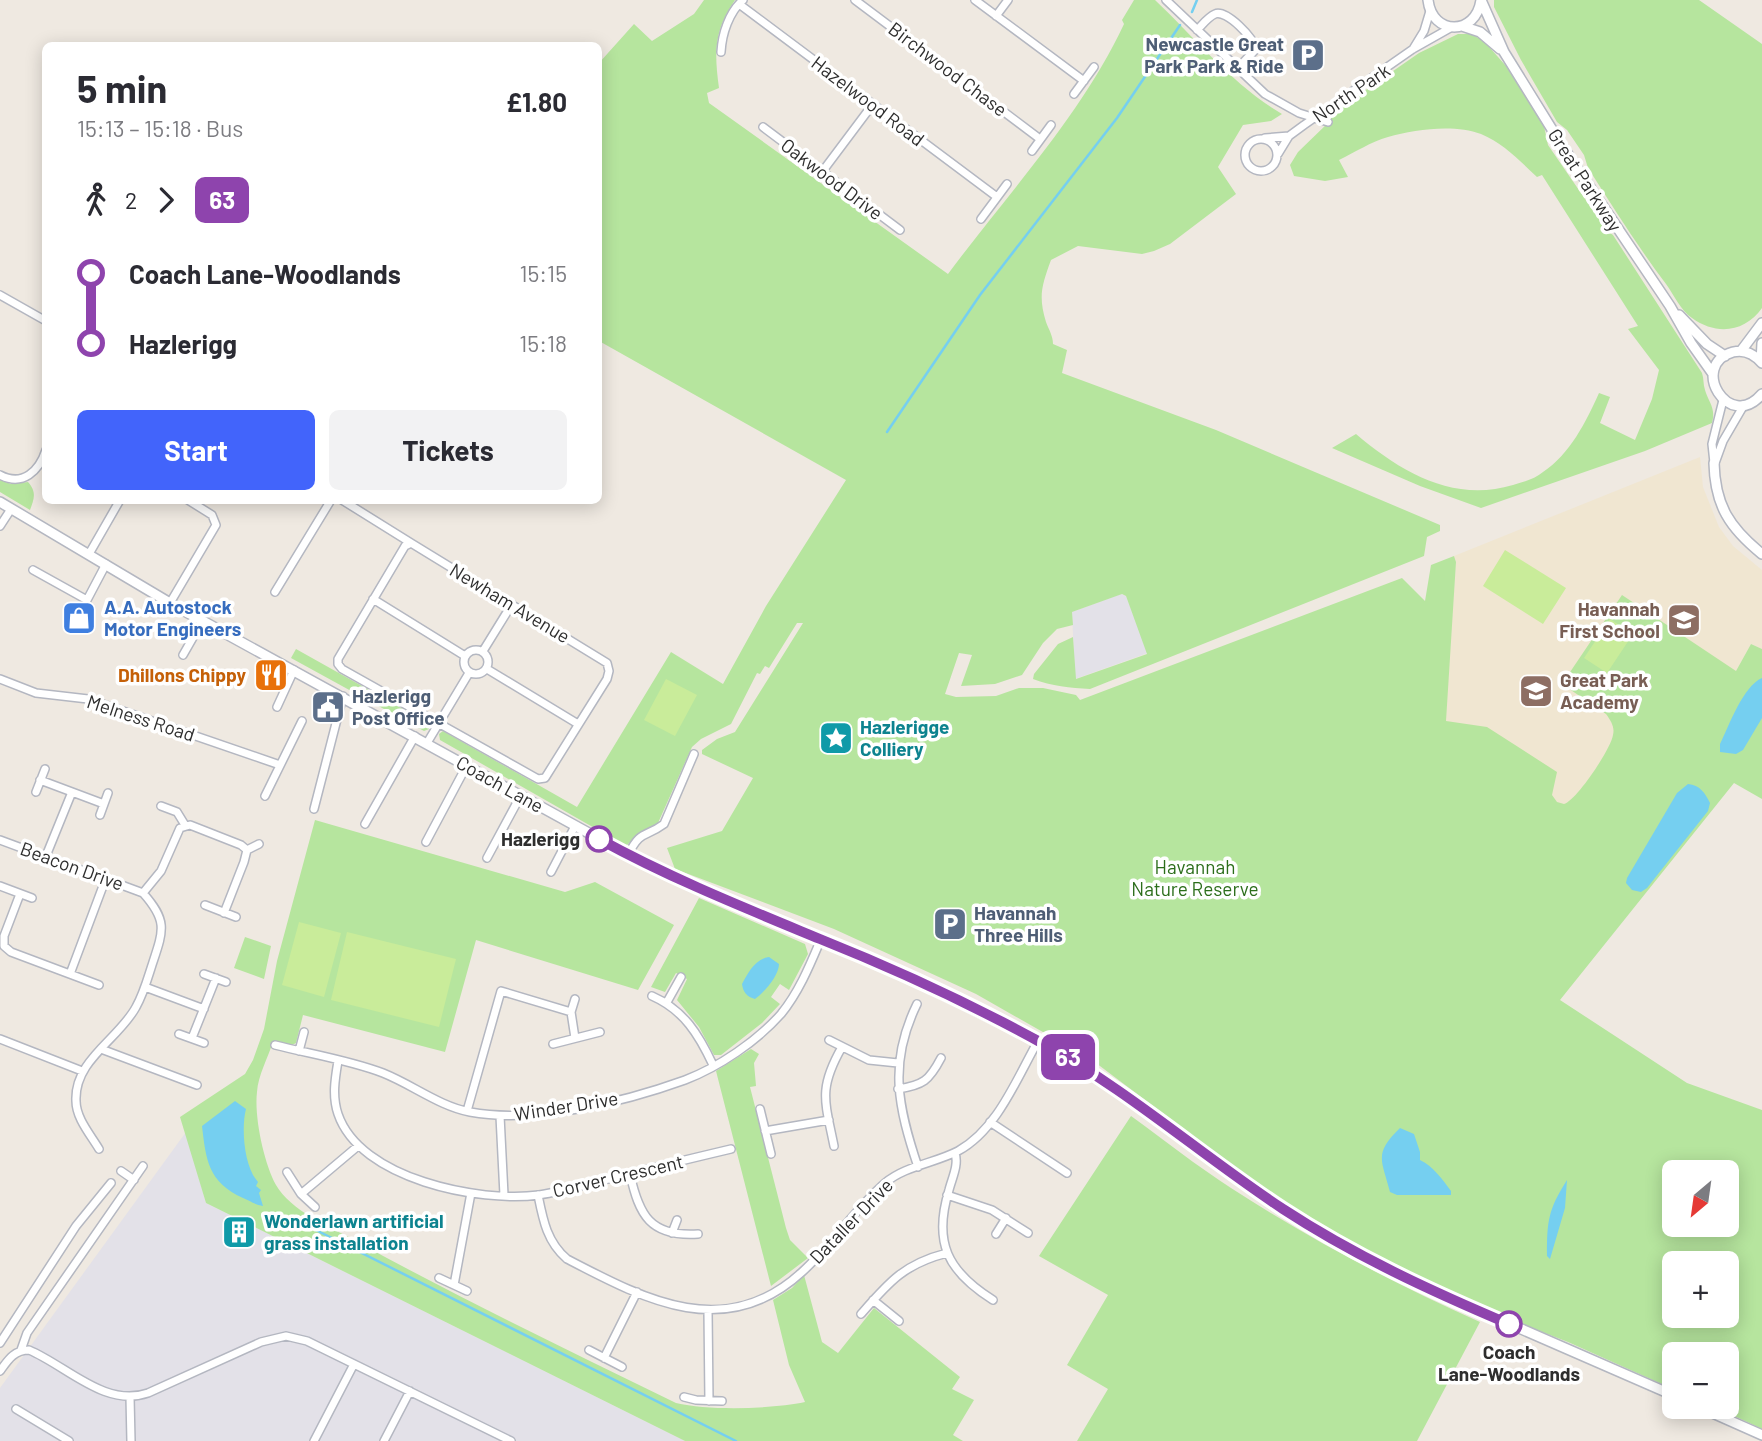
<!DOCTYPE html>
<meta charset="utf-8">
<style>
:root{--surface:#fff;--page:#f2f2f3;--text:#2b2b33;--muted:#7c7c81;--accent:#4264fb}
body{margin:0;font-family:Barlow,sans-serif;background:var(--page);color:var(--text);height:100vh;display:flex;flex-direction:column;font-size:26px;white-space:nowrap}
*{box-sizing:border-box;margin:0}
p{font-size:23px;color:var(--muted)}
.icon{flex:none;width:38px;height:38px;fill:none;stroke:currentColor;stroke-width:2;stroke-linecap:round;stroke-linejoin:round}
.map{position:relative;flex:1;overflow:hidden}
.panel{position:absolute;left:42px;top:42px;width:560px;height:462px;display:flex;flex-direction:column;background:var(--surface);border-radius:10px;box-shadow:0 4px 18px #0003}
.panel>*{flex:none}
.badge{padding:0 14px;border-radius:10px;font-size:24px;line-height:46px}
.needle{width:46px;rotate:209deg}
.buttons{position:absolute;left:1662px;top:1160px;display:grid;gap:14px}
.buttons a{display:grid;place-items:center;width:77px;height:77px;border-radius:10px;background:var(--surface);box-shadow:0 4px 18px #0003;font-size:35px}
.map>.badge{position:absolute;translate:-50% -50%;box-shadow:0 0 0 4px #fff}
.legs{display:flex;align-items:center;gap:10px;height:77px;padding:0 35px;font-size:23px}
.legs p{margin-inline-start:auto}
.overview{display:flex;align-items:center;justify-content:space-between;height:119px;padding:0 35px}
h1{font-size:38px;font-weight:700;line-height:52px}
.cta{display:flex;gap:14px;margin-top:auto;padding:14px 35px}
.cta a{flex:1;height:80px;border-radius:10px;background:var(--accent);color:#fff;font-size:28px;font-weight:700;line-height:80px;text-align:center}
.cta a+a{background:var(--page);color:var(--text)}
ul{padding:0 35px;list-style:none}
li{display:flex;align-items:center;gap:24px;height:70px;font-size:26px}
li i{display:grid;place-items:center;width:10px;height:100%;margin:0 9px;background:currentColor}
li i::after{content:'';width:18px;height:18px;margin:-9px;border:5px solid;border-radius:50%;background:var(--surface)}
li p{margin-inline-start:auto}
li:first-child i{background:linear-gradient(#0000 50%,currentColor 0)}
li:last-child i{background:linear-gradient(currentColor 50%,#0000 0)}
.map>svg:first-child{display:block}
.industrial{fill:#e3e1e8}
.education{fill:#f0e6d1}
.green{fill:#b6e59e;fill-rule:evenodd}
.pitch{fill:#c9ec9a}
.water{fill:#75cff0}
.lines{fill:none;stroke-linecap:round;stroke-linejoin:round}
.stream{stroke:#75cff0;stroke-width:2.5}
.minor-casing{stroke:#b4b7c1;stroke-width:10}
.tertiary-casing{stroke:#b4b7c1;stroke-width:12}
.minor{stroke:#fff;stroke-width:7}
.tertiary{stroke:#fff;stroke-width:9}
.line-1-casing{stroke:#fff;stroke-width:16}
.line-1{stroke:#8e44ad;stroke-width:10}
.stop-1-dot{fill:#fff;stroke:#8e44ad;stroke-width:3.5}
.labels{text-anchor:middle;stroke-width:7;stroke-linejoin:round;paint-order:stroke}
.service-label{font-size:19px;font-weight:bold;fill:#4e5e75;stroke:#fff;text-anchor:start}
.street-label{font-size:19px;fill:#2e2e2e;stroke:#fff}
.shop-label{font-size:19px;font-weight:bold;fill:#366cbe;stroke:#fff;text-anchor:start}
.education-label{font-size:19px;font-weight:bold;fill:#785e54;stroke:#fff;text-anchor:end}
.food-label{font-size:19px;font-weight:bold;fill:#c56008;stroke:#fff;text-anchor:end}
.culture-label{font-size:19px;font-weight:bold;fill:#0d838f;stroke:#fff;text-anchor:start}
.stop-label{font-size:19px;font-weight:bold;fill:#2e2e2e;stroke:#fff;text-anchor:end}
.park-label{font-size:19px;fill:#2c6e1b;stroke:#fff}
</style>
<div class="map">
<svg width="1762" height="1441" viewBox="0 0 1762 1441">
<rect width="100%" height="100%" fill="#efe9e1"/>
<!-- industrial -->
<path class="industrial" d="M1121 594 1126 596 1148 653 1075 679 1072 612Z
M186 1132 206 1203 685 1441H0V1388Z"/>
<!-- education -->
<path class="education" d="M1700 457 1703 487 1719 527 1733 546 1762 570V649L1751 644 1619 887 1444 739 1456 562 1454 556Z"/>
<!-- green -->
<path class="green" d="M704 0H735C714 31 714 51 719 88L707 93 709 103 948 274C1008 193 1081 116 1124 24L1122 20 1134 0H1155C1195 38 1234 86 1282 114L1271 121 1243 125 1218 167 1236 194 1170 244 1154 251 1142 254 1078 246 1051 260C1042 285 1038 296 1046 322 1049 330 1053 336 1053 344L1067 350 1062 373 1216 430 1440 525V531L1427 537 1424 556 1090 689C1070 688 1052 686 1033 679L1034 674 1058 644 1073 637 1076 679 1147 654 1126 596 1122 594 1072 612 1073 625 1057 629 1043 643 1022 675 995 684 961 686 972 655 959 653 945 694 956 697 996 696 1019 688H1043L1076 695 1080 700 1402 578 1425 601 1431 565 1454 556 1456 562 1446 721 1487 727 1557 772 1552 795 1557 802 1564 804C1576 801 1611 749 1613 735 1615 727 1611 721 1606 714L1562 684 1622 595 1736 671 1751 644 1762 649V799L1734 783 1560 1000 1687 1083 1762 1110V1429L1715 1407H1727V1354H1675V1390L1568 1342 1503 1317 1425 1283 1364 1252 1288 1204 1234 1167 1092 1060 976 994 834 929 675 869 667 848 722 831 753 778 702 754V750L717 739 735 732 803 623H797L769 668 765 666 760 674 757 673 731 724 701 739 692 747 658 823 642 831 626 846 440 740 439 734 443 731 577 807 671 652 723 684 766 606 846 480 599 341V63L634 24 652 41 694 14ZM1675 1172H1727V1225H1675ZM1675 1264H1727V1316H1675Z
M1494 0H1699L1762 44V308C1745 332 1717 336 1692 318 1681 311 1674 295 1666 284 1638 247 1613 207 1588 168L1584 155 1567 130 1557 122 1521 60 1494 7Z
M1458 34H1470L1483 40 1506 66 1544 126 1548 145 1607 231 1613 235 1702 373C1704 379 1703 384 1705 390 1709 403 1716 408 1712 423L1645 451 1481 508 1420 486 1332 448 1356 434C1401 472 1453 503 1513 485 1523 482 1535 479 1543 472 1570 454 1586 422 1599 393L1610 397 1600 423 1635 440 1652 399 1659 370 1628 329 1638 326 1542 175 1537 177C1520 161 1503 143 1481 134 1455 124 1415 129 1388 137 1371 142 1355 152 1339 160L1348 177 1325 181 1294 176 1290 165 1298 152 1329 122 1327 117 1419 53Z
M0 480 11 484 28 482C37 492 34 499 30 510L0 492Z
M296 649 428 723 429 729 424 731 291 658Z
M315 820 565 892 595 882 674 925 638 990 476 940 445 1052 303 1015 296 1043 290 1046 273 1042C268 1057 258 1076 257 1092 254 1117 264 1163 276 1185 291 1211 329 1226 354 1240 459 1298 568 1350 676 1403 710 1411 771 1409 805 1402L789 1365 773 1300 792 1288 804 1275 822 1342 838 1353 874 1308 960 1377 952 1389 974 1400 953 1435 963 1441H685L206 1203 180 1117 245 1074 253 1060 264 1029 277 961Z
M699 898 805 944 808 954 789 990 780 984 771 997 780 1004 762 1023 721 1055H714L699 1027 677 1000 687 979 676 973 665 992 651 987Z
M245 937 271 946 264 979 234 968Z
M751 1049 759 1054 754 1063 756 1086 750 1087 786 1228 790 1240 808 1258 771 1286 716 1071Z
M1131 1116C1164 1140 1197 1166 1231 1188 1311 1240 1393 1283 1480 1322L1417 1441H1077L1108 1389 1067 1365 1108 1295 1039 1256Z"/>
<!-- pitch -->
<path class="pitch" d="M1505 550 1566 588 1543 624 1483 586Z
M1610 619 1633 634 1607 673 1584 658Z
M666 679 697 695 675 736 644 720Z
M299 922 341 933 324 997 282 985Z
M347 932 456 959 439 1027 331 1000Z"/>
<!-- water -->
<path class="water" d="M1762 678V718L1743 750 1736 754 1720 752V744C1729 726 1743 686 1762 678Z
M1688 784C1700 785 1705 793 1710 803L1708 811 1647 888 1641 892 1632 890 1626 883 1627 878 1677 793Z
M769 957 779 964C779 975 765 992 755 999 747 997 743 992 742 984 748 973 755 959 769 957Z
M235 1101 246 1109C241 1128 244 1167 258 1182L256 1186 261 1190 259 1193 263 1206C256 1205 250 1201 243 1198 208 1182 206 1160 202 1126Z
M1400 1128 1414 1134 1420 1152V1160C1434 1167 1442 1179 1451 1191V1195H1397L1390 1192C1382 1160 1373 1154 1400 1128Z
M1567 1180 1565 1208 1550 1259 1547 1256C1547 1221 1548 1210 1567 1180Z"/>
<g class="lines">
<!-- stream -->
<path class="stream" d="M1192 12 1197 0
M887 432 980 295 1117 118 1180 25
M298 1221 736 1441"/>
<!-- minor casing -->
<g class="minor-casing">
<path id="minor" d="M855 0 1040 139
M975 0 1084 81
M1166 0 1265 94 1299 113 1328 122
M739 4 997 197
M996 16 1008 0
M1197 30C1202 25 1208 17 1215 14 1226 9 1255 39 1256 49L1237 69
M1413 49 1424 31 1430 11
M721 52C722 34 729 12 743 0
M1074 94 1094 67
M763 127 900 230
M1265 138 1289 136
M1245 155a16 16 0 1 1 32 0a16 16 0 1 1-32 0Z
M1032 151 1051 125
M1278 154 1289 136 1304 125 1413 49 1452 27
M822 172 873 104
M981 219 1007 184
M0 295 46 321
M1714 463 1712 444 1723 400
M1715 463 1723 441 1744 405
M0 475C23 487 39 471 46 450
M342 500 411 543
M0 526 11 509
M411 543 607 663 609 671 607 679 545 778 538 779 342 669 338 664V659L405 546Z
M89 554 120 500
M33 570 87 600 106 564
M275 592 331 500
M373 599 465 656
M170 603 216 525 212 515 188 500
M464 662a12 12 0 1 1 24 0a12 12 0 1 1-24 0Z
M483 651 512 604
M183 655 203 620
M487 669 578 724
M0 679 36 693 88 699 280 765
M277 707 294 670
M427 743 469 673
M40 780 104 804
M36 792 45 769
M265 796 302 721
M161 806 177 812 185 825
M314 809 343 696
M100 815 108 793
M365 824 415 736
M0 840 143 893C167 920 164 929 153 962 148 977 144 993 136 1007 119 1039 74 1060 76 1101 76 1118 90 1134 99 1149
M426 842 467 765
M247 850 259 844
M628 855C641 829 645 838 664 824L694 754
M46 856 72 792
M487 858 521 795
M551 872 575 826
M0 886 32 898
M143 893 161 871 180 828 190 825 241 845 247 850 244 862 224 913
M20 894 4 936V946L11 952 99 985
M205 905 236 917
M70 974 106 878
M204 974 226 982
M145 987 204 1009
M652 996C684 1010 699 1035 713 1065
M575 999 571 1012 575 1038
M667 1002 681 977
M917 1004C888 1063 898 1107 918 1167
M179 1034 204 1043
M192 1038 216 978
M0 1039 82 1071
M829 1040 869 1060 898 1063
M553 1044 600 1032
M275 1045C310 1054 349 1060 383 1073 413 1085 439 1106 470 1112 535 1124 624 1102 685 1080 719 1067 757 1041 781 1014 799 992 810 965 821 939
M101 1049 197 1085
M299 1051 304 1032
M338 1061C335 1079 332 1096 338 1114 360 1179 479 1203 539 1195 565 1191 591 1183 617 1177 655 1167 693 1158 731 1149
M898 1089C923 1085 929 1081 941 1058
M760 1109 771 1154
M467 1111 501 991 571 1012
M500 1116 504 1195
M990 1122 1067 1173
M765 1131 829 1120
M834 1146C825 1101 818 1089 842 1047
M955 1153C959 1165 952 1178 949 1190 933 1242 947 1271 993 1300
M121 1171 134 1180
M287 1172 301 1194 315 1207
M630 1174C639 1215 650 1237 698 1234
M301 1194 358 1146
M538 1195C543 1220 547 1242 567 1259 644 1299 725 1343 802 1272 832 1245 854 1210 885 1183 905 1166 935 1163 958 1151 997 1130 1017 1078 1038 1041
M947 1195 992 1210 1028 1233
M672 1233 677 1220
M996 1234 1006 1218
M439 1278 467 1291
M454 1285 471 1193
M873 1300 899 1321
M708 1311 709 1401
M861 1314C889 1282 904 1264 947 1253
M0 1343 76 1226 111 1183
M21 1350 27 1333 143 1166
M589 1350 622 1367
M604 1358 637 1292
M0 1371C8 1360 14 1350 29 1350 67 1366 105 1408 148 1393L261 1342 286 1336 307 1341 511 1441
M130 1397 131 1441
M684 1397 696 1400 722 1401
M16 1409 69 1441
M314 1441 354 1364
M384 1441 410 1391"/>
</g>
<!-- tertiary casing -->
<g class="tertiary-casing">
<path id="tertiary" d="M1428 0C1432 36 1476 36 1481 0
M1481 0 1504 52 1561 144 1670 306 1691 343 1713 374
M1462 26 1480 32 1500 49
M1679 315 1707 344 1725 356
M1741 351 1762 323
M1761 362 1762 343
M1762 363C1755 355 1745 349 1733 352 1688 365 1729 433 1762 394
M1714 463C1715 506 1730 528 1762 554
M0 502 170 603 645 864 900 973 1038 1041 1088 1069 1136 1101 1282 1208 1330 1239 1400 1276 1675 1396
M1699 1407 1762 1435"/>
</g>
<!-- minor -->
<use href="#minor" class="minor"/>
<!-- tertiary -->
<use href="#tertiary" class="tertiary"/>
</g>
<g class="lines">
<!-- line-1 casing -->
<g class="line-1-casing">
<path id="line-1" d="M599 839C670 878 745 908 820 939 895 969 969 1003 1040 1042 1127 1089 1201 1155 1283 1209 1355 1256 1431 1291 1509 1324"/>
</g>
<!-- line-1 -->
<use href="#line-1" class="line-1"/>
</g>
<!-- icons -->
<defs>
<g id="parking-square" transform="scale(1.75)"><rect x="-9" y="-9" width="18" height="18" rx="4" fill="#5c6f8a" stroke="#fff"/><path d="M-3.5-5.5H1a3.5 3.5 0 0 1 0 7H-1V5.5H-3.5ZM-1-3.4V-.6H.8a1.4 1.4 0 0 0 0-2.8Z" fill="#fff"/></g>
<g id="shop-square" transform="scale(1.75)"><rect x="-9" y="-9" width="18" height="18" rx="4" fill="#3f7fe0" stroke="#fff"/><path d="M-5-2.5h2.3a2.7 3.5 0 0 1 5.4 0H5L5.5 6h-11ZM-1.5-2.5h3a1.5 2.3 0 0 0-3 0Z" fill="#fff"/></g>
<g id="school-square" transform="scale(1.75)"><rect x="-9" y="-9" width="18" height="18" rx="4" fill="#8d6e63" stroke="#fff"/><path d="M0-5L7-2L0 1L-7-2ZM-4 1L0 2.5L4 1V4Q0 6-4 4Z" fill="#fff"/></g>
<g id="restaurant-square" transform="scale(1.75)"><rect x="-9" y="-9" width="18" height="18" rx="4" fill="#e8710a" stroke="#fff"/><path d="M-5-6h1v4h1v-4h1v4h1v-4h1v5L-1.5 .5V6h-2V.5L-5-1ZM5-6V6H3V1.5H1.5Q1.5-4 5-6Z" fill="#fff"/></g>
<g id="civic-square" transform="scale(1.75)"><rect x="-9" y="-9" width="18" height="18" rx="4" fill="#5c6f8a" stroke="#fff"/><path d="M-.6-6.5H3V-4.5H.6V-3L4-1V1h2V6H-6V1h2V-1L-.6-3ZM-1.2 2.5V6h2.4V2.5Z" fill="#fff"/></g>
<g id="sight-square" transform="scale(1.75)"><rect x="-9" y="-9" width="18" height="18" rx="4" fill="#0f9aa8" stroke="#fff"/><path d="M0-6L1.8-2.2L6-1.7L2.9 1.2L3.7 5.4L0 3.3L-3.7 5.4L-2.9 1.2L-6-1.7L-1.8-2.2Z" fill="#fff"/></g>
<g id="building-square" transform="scale(1.75)"><rect x="-9" y="-9" width="18" height="18" rx="4" fill="#0f9aa8" stroke="#fff"/><path d="M-4-6H4V6H1V3H-1V6H-4ZM-2.5-4.3h1.7v1.8h-1.7ZM.8-4.3h1.7v1.8H.8ZM-2.5-1h1.7V.8h-1.7ZM.8-1h1.7V.8H.8Z" fill="#fff"/></g>
</defs>
<g fill-rule="evenodd">
<use href="#parking-square" x="1308" y="55"/>
<use href="#shop-square" x="79" y="618"/>
<use href="#school-square" x="1684" y="620"/>
<use href="#restaurant-square" x="271" y="675"/>
<use href="#school-square" x="1536" y="691"/>
<use href="#civic-square" x="328" y="707"/>
<use href="#sight-square" x="836" y="738"/>
<use href="#parking-square" x="950" y="924"/>
<use href="#building-square" x="239" y="1232"/>
</g>
<!-- markers -->
<g class="stop-1-dot">
<circle cx="599" cy="839" r="12"/>
<circle cx="1509" cy="1324" r="12"/>
</g>
<g class="labels">
<!-- service labels -->
<g class="service-label">
<text x="1284" y="51" text-anchor="end">Newcastle Great<tspan x="1284" dy="22">Park Park &amp; Ride</tspan></text>
<text x="352" y="703">Hazlerigg<tspan x="352" dy="22">Post Office</tspan></text>
<text x="974" y="920">Havannah<tspan x="974" dy="22">Three Hills</tspan></text>
</g>
<!-- street labels -->
<g class="street-label">
<text transform="translate(948 69) rotate(37)" y="7">Birchwood Chase</text>
<text transform="translate(1351 93) rotate(-34)" y="7">North Park</text>
<text transform="translate(868 101) rotate(37)" y="7">Hazelwood Road</text>
<text transform="translate(832 179) rotate(37)" y="7">Oakwood Drive</text>
<text transform="translate(1585 180) rotate(57)" y="7">Great Parkway</text>
<text transform="translate(510 603) rotate(31)" y="7">Newham Avenue</text>
<text transform="translate(141 718) rotate(18)" y="7">Melness Road</text>
<text transform="translate(500 784) rotate(29)" y="7">Coach Lane</text>
<text transform="translate(72 866) rotate(20)" y="7">Beacon Drive</text>
<text transform="translate(566 1106) rotate(-9)" y="7">Winder Drive</text>
<text transform="translate(618 1176) rotate(-13)" y="7">Corver Crescent</text>
<text transform="translate(851 1221) rotate(-46)" y="7">Dataller Drive</text>
</g>
<!-- shop labels -->
<g class="shop-label">
<text x="104" y="614">A.A. Autostock<tspan x="104" dy="22">Motor Engineers</tspan></text>
</g>
<!-- education labels -->
<g class="education-label">
<text x="1660" y="616">Havannah<tspan x="1660" dy="22">First School</tspan></text>
<text x="1560" y="687" text-anchor="start">Great Park<tspan x="1560" dy="22">Academy</tspan></text>
</g>
<!-- food labels -->
<g class="food-label">
<text x="246" y="682">Dhillons Chippy</text>
</g>
<!-- culture labels -->
<g class="culture-label">
<text x="860" y="734">Hazlerigge<tspan x="860" dy="22">Colliery</tspan></text>
<text x="264" y="1228">Wonderlawn artificial<tspan x="264" dy="22">grass installation</tspan></text>
</g>
<!-- stop labels -->
<g class="stop-label">
<text x="580" y="846">Hazlerigg</text>
<text x="1509" y="1359" text-anchor="middle">Coach<tspan x="1509" dy="22">Lane-Woodlands</tspan></text>
</g>
<!-- park labels -->
<g class="park-label">
<text x="1195" y="874">Havannah<tspan x="1195" dy="22">Nature Reserve</tspan></text>
</g>
</g>
</svg>
<div class="buttons">
<a><svg class="needle" viewBox="-14 -14 28 28"><path d="M0-13l5 13h-10z" fill="#e53935"/><path d="M0 13l5-13h-10z" fill="#7c7c81"/></svg></a>
<a>+</a>
<a>−</a>
</div>
<b class="badge" style="left:1068px;top:1057px;background:#8e44ad;color:#fff">63</b>
<section class="panel">
<div class="overview"><div><h1>5 min</h1><p>15:13 – 15:18 · Bus</p></div><b>£1.80</b></div>
<div class="legs"><svg class="icon" aria-label="walk" viewBox="0 0 24 24"><circle cx="13" cy="4" r="2"/><path d="M13 8l-2 6 4 7M11 14l-3 7M7 12l3-4h3l4 4"/></svg>2<svg class="icon" aria-label="forward" viewBox="0 0 24 24"><path d="M9 5l7 7-7 7"/></svg><b class="badge" style="background:#8e44ad;color:#fff">63</b></div>
<ul>
<li><i style="color:#8e44ad"></i><b>Coach Lane-Woodlands</b><p>15:15</p></li>
<li><i style="color:#8e44ad"></i><b>Hazlerigg</b><p>15:18</p></li>
</ul>
<div class="cta"><a>Start</a><a>Tickets</a></div>
</section>
</div>
